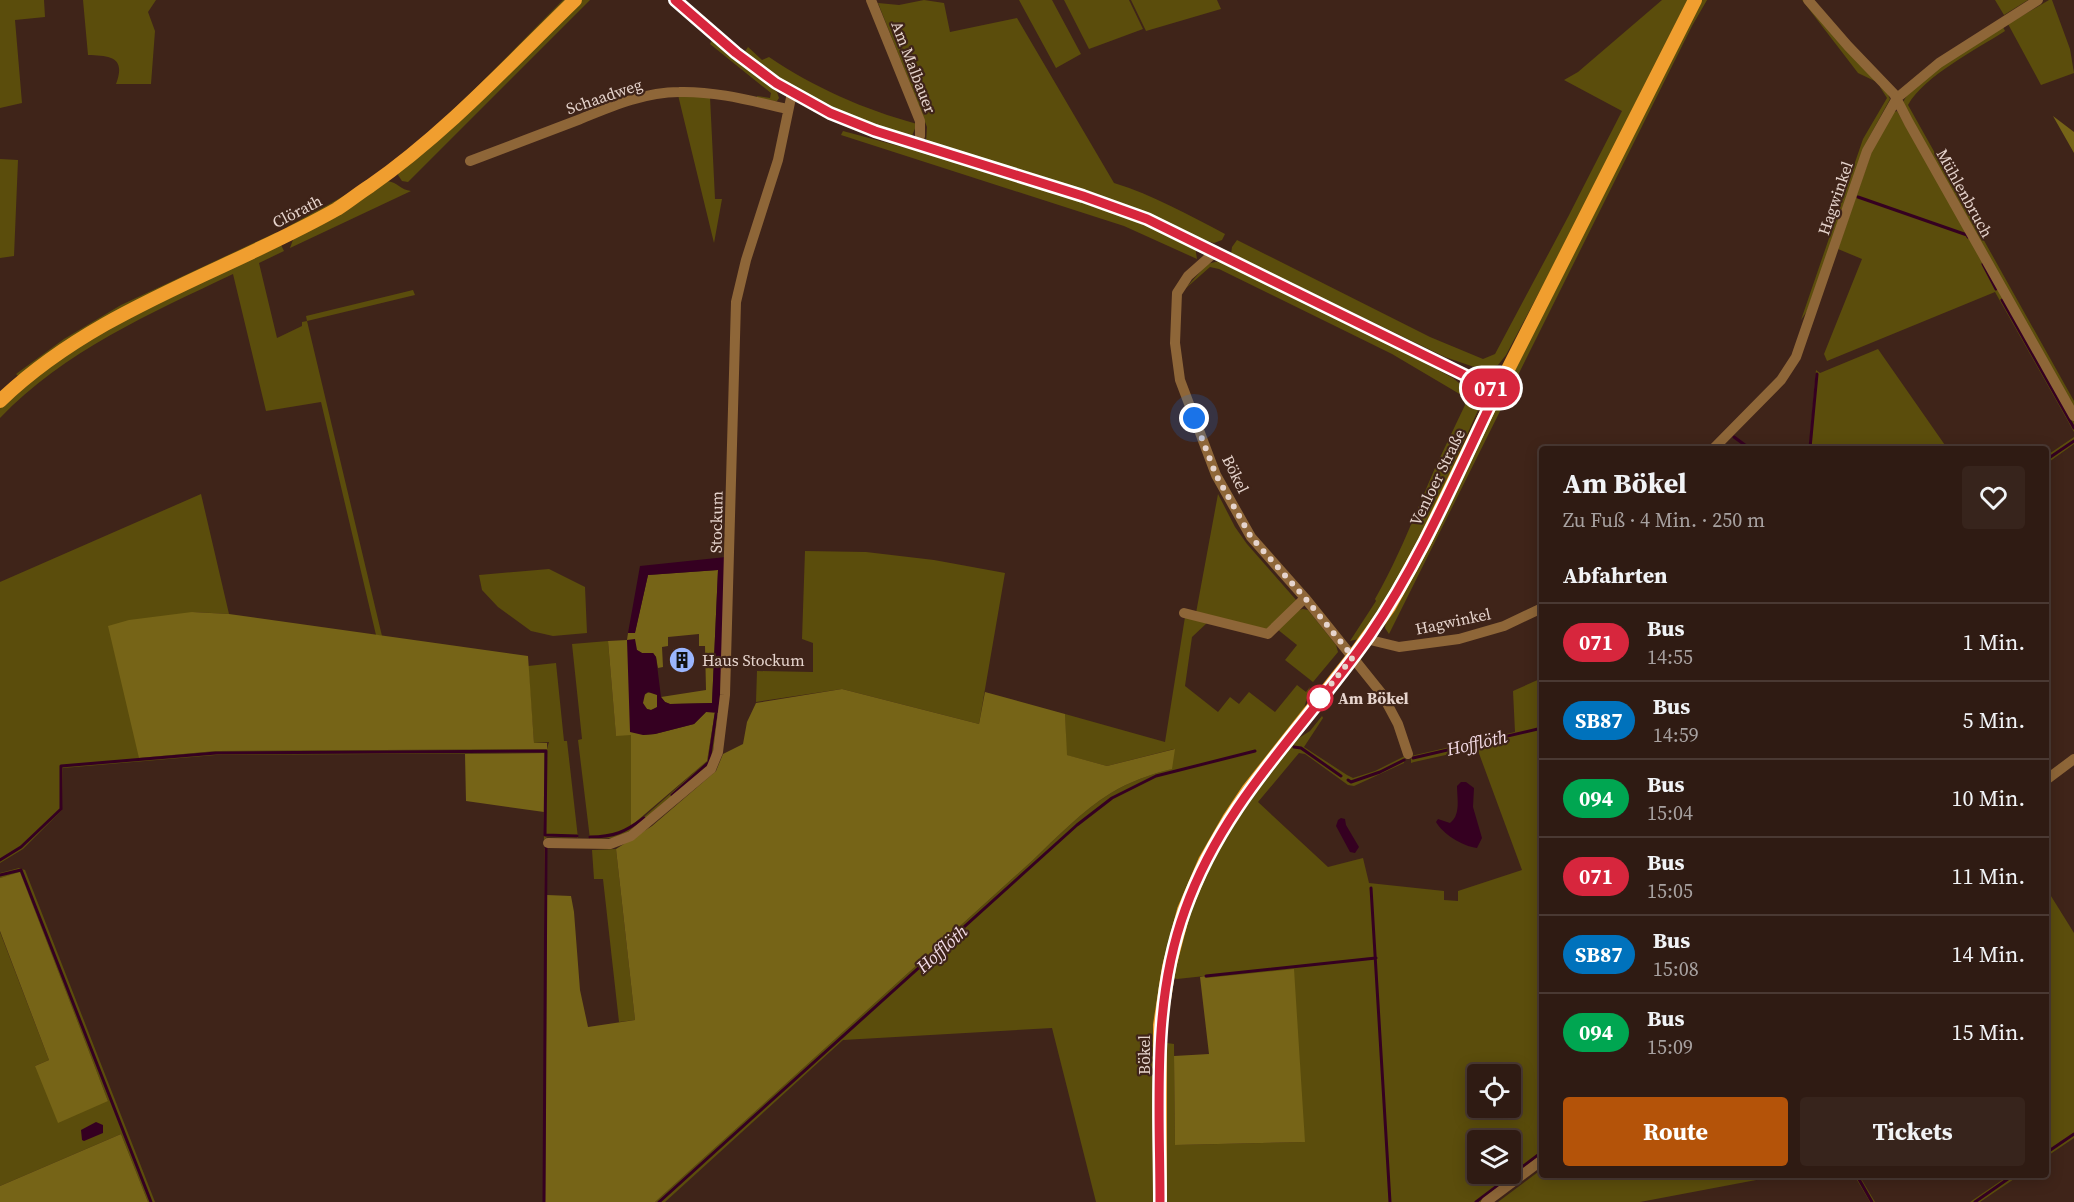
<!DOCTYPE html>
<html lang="de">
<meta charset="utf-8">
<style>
:root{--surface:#2f1b13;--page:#37241c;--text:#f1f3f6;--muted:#a7a1a0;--line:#4a3933;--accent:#b45309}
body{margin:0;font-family:"Source Serif 4",serif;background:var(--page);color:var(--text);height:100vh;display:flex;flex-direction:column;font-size:22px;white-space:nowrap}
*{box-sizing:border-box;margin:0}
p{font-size:20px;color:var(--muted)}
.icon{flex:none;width:33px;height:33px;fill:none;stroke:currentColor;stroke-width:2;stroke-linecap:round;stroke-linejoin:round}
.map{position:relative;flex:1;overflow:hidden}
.side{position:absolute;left:1539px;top:446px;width:510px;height:732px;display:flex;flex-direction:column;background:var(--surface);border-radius:6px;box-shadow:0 3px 15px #0003,0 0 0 2px var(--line)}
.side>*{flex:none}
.badge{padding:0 12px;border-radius:20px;font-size:21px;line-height:39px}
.tools{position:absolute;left:1467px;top:1064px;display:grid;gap:12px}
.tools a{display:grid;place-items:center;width:54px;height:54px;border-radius:6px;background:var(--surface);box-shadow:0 3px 15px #0003,0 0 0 2px var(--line);font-size:30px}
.you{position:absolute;width:30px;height:30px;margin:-15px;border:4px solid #fff;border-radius:50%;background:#1a73e8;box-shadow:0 0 0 9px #1a73e833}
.map>.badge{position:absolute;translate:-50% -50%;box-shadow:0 0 0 3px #fff}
h2{padding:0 24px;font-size:22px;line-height:54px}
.round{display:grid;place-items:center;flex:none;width:63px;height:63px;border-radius:6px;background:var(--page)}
.headline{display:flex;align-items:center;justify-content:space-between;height:102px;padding:0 24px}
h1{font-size:28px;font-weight:700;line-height:45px}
.primary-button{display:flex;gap:12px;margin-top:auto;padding:12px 24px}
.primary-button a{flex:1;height:69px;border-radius:6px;background:var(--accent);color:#fff;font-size:24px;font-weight:700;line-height:69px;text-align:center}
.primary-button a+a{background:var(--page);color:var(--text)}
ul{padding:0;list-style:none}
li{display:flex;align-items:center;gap:18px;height:78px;padding:0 24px;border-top:2px solid var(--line)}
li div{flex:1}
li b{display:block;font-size:22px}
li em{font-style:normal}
li .badge{min-width:66px;font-weight:700;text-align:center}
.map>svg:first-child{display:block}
.green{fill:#5b4d0c;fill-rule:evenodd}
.forest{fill:#766417}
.water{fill:#350021;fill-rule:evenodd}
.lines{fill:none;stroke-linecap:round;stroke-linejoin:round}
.stream{stroke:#350021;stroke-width:3}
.minor{stroke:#8e6638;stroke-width:10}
.major{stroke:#f09e2f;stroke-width:14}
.line-casing{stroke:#fff;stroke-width:14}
.line{stroke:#d7263d;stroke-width:9}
.walk{stroke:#e6d4cd;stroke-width:6;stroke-dasharray:0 10.8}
.stop-dot{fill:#fff;stroke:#d7263d;stroke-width:3}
.labels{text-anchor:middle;stroke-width:4.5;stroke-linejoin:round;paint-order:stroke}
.street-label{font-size:16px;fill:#e6d4cd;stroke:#3f2419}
.poi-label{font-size:16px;fill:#e6d4cd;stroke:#3f2419;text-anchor:start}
.stop-label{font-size:16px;font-weight:bold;fill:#e6d4cd;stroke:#3f2419;text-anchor:start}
.water-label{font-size:18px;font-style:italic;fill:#f4dce7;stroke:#3f2419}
</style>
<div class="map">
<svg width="2074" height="1202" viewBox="0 0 2074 1202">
<rect width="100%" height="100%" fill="#3f2419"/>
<!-- green -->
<path class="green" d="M0 0H44L45 17 15 20 22 103 0 108Z
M83 0H156L148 12 155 31 151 84H116C126 57 111 56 88 55Z
M563 0H569L453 114 376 179 291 229 287 227C314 212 341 199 367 181 440 129 500 63 563 0Z
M582 0H590L408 182 402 181 398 175 399 172 468 113Z
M924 0 944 3 950 32 1017 18 1114 183C1153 195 1189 215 1225 234L1222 240 1214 243 1202 239 1137 209 1088 192 926 143 927 127 878 3 899 5Z
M1019 0H1052L1081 54 1056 68Z
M1064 0H1129L1143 29 1089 49Z
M1131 0H1217L1221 9 1146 31Z
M1662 0H1689L1585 206 1506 355 1498 365 1480 369 1445 357 1231 254 1232 247 1237 240 1430 337 1483 359 1495 354 1568 217 1622 111 1564 80 1578 72Z
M1701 0H1707L1692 26 1389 634 1385 628 1386 618 1403 594 1468 467 1509 381Z
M1802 0H1805L1854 57 1881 84 1887 92 1890 99 1866 143 1807 311 1801 320 1863 139 1887 98 1880 87 1881 84 1858 73Z
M1995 0H2028L2004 15Z
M2049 0H2052L2070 49 2074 73 2041 85 2008 24Z
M2003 27 2005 31C1977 49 1924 76 1908 105L2074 401V412L1903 103C1910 82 1982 40 2003 27Z
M712 40 777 92 779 98 777 101 757 100V96L770 98 771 93 710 44Z
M748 47 762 60 769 57C815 88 863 109 917 124L911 138 826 106 788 85 744 53Z
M678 95 710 97 715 199H722L714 243Z
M1897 111 2074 421V432L1995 292 1827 361 1824 354 1862 259 1838 249 1874 145 1894 112Z
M843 131 921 152 1086 202 1136 220 1195 246 1197 259 1124 226 841 135Z
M0 159 18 160 14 256 0 258Z
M387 181C397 182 401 190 411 191L290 248 294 237Z
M277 232 274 236 23 374 18 376 16 374 64 339 121 305Z
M281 245 284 251 259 263 277 338 302 326V322L307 321 306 316 413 290 415 295 307 321 382 636 376 635 321 402 266 411 233 274C151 313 64 351 0 418V406L57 359 130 315Z
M1223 260 1325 309 1453 378 1472 394 1479 408 1422 535 1384 603 1359 639 1350 641 1376 601 1375 599C1399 557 1416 512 1435 468 1445 447 1455 426 1465 405L1463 396 1392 354 1219 269 1210 267 1185 289 1207 264Z
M1878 349 1947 448H1809L1816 370 1820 373Z
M2074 437V444L2046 464V456Z
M201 494 229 614 192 612 139 758 216 751 547 749 549 742 534 743 528 666 556 663 564 741H567L578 838 547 837 544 840 543 753 216 755 63 768 62 810 23 849 0 863V582Z
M1218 494 1235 527 1247 544 1297 601 1267 631 1196 613Z
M805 551 866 552 934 560 1005 573 979 724 842 689 756 702 757 671 813 672V643L802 639Z
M549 569 585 587 587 633 553 636 531 631 498 607 482 590 479 575Z
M1303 609 1308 610 1336 645 1338 652 1313 682 1285 660 1297 645 1277 629 1295 611Z
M1185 617 1208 622 1192 637 1185 686 1218 712 1230 697 1239 704 1249 692 1275 712 1297 685 1306 692 1310 687 1303 712 1219 826 1168 948 1154 1202H1096L1052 1028 843 1040 665 1202H655L1033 860C1057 837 1082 811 1111 793 1129 782 1151 774 1171 769L1174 749 1107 766 1066 755 1065 714 1165 742Z
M608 641 616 735H631L632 825 644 817 707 761 715 712 718 713C715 733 717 755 703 771L630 831 614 838 590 839 578 740 582 739 572 644Z
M1542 678V1156L1481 1202H1165L1167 1043 1174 1044 1175 1145 1304 1142 1205 976 1177 979 1171 977 1192 905 1210 866 1235 818 1291 743 1310 731 1322 716 1323 718 1304 747 1347 775 1353 778 1375 771 1405 756 1404 763 1354 786 1348 785 1305 754 1299 753 1258 802 1328 867 1363 858 1369 883 1444 891V900L1458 901V891L1522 870 1477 748 1414 762 1411 763V756L1515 732 1513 691ZM1478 1074H1510V1107H1478ZM1478 1140H1510V1173H1478Z
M544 848H547V895L545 1202H544Z
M616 849 635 1020 619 1022 603 879H594L592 850Z
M19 868 25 870 155 1202H148L121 1134 0 1186V932L49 1060 35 1066 108 1101 20 873 0 878V873Z
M2046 888 2074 933V1138L2046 1157Z
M1542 1169V1174H1611L1621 1177 1630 1174 1782 1175 1640 1202H1498Z
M1854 1175H1859L1875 1202H1870Z
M1998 1175H2020L1980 1202H1970L2002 1180Z"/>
<!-- forest -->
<path class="forest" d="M2053 116 2074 132V153Z
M718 570 712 703 670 704 665 702 661 697 706 690 705 646H699V634L668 637V646L662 647 663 667 658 668 656 657 653 653H642L637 650 643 735 655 734 694 724 706 712H715L707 761 631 826V735L616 736 608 641 627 640 628 633 635 632 648 575Z
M192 612 229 614 528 656 534 743H547V749L216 751 139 758 108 626 129 620Z
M842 689 979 724 985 692 1065 714 1067 755 1107 766 1175 749 1172 769C1151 774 1129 782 1111 793 1082 811 1057 837 1033 860L655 1202H545L547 895 571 896 574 912 580 990 588 1027 635 1020 616 849 652 826 709 777 716 771 723 754 743 744 747 722 756 703Z
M642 701a9 9 0 1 1 18 0a9 9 0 1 1-18 0Z
M544 753V812L466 801 465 754Z
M20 872 108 1101 58 1123 35 1066 49 1060 0 931V878Z
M1294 969 1305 1142 1175 1145 1174 1056 1209 1054 1200 977 1205 976 1206 978Z
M121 1134 148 1202H0V1186Z"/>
<!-- water -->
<path class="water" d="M726 557 720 694 718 713 706 712 694 724 655 734 643 735 630 732 627 640 635 639 637 650 642 653H653L656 657 661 697 665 702 670 704 712 703 718 570 648 575 635 633H628L640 566ZM648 692 657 695V707L651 710 647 709 643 703 645 694Z
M1461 782H1466L1474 788 1473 807 1482 838 1477 848C1462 846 1443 834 1436 822L1438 819 1450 823C1461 815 1457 798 1457 786Z
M1341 818 1345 819 1346 825 1359 847 1355 853 1350 852 1336 826 1338 820Z
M96 1122 103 1125V1133L84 1141 82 1140 81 1130Z"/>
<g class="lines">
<!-- stream -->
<path class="stream" d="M1858 197 1967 235 1968 237
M1983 264 1996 289
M2002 300 2074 428
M1734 437 1749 448
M1810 448 1817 374
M2046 460 2074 441
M1294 747 1301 748 1341 776
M1413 758 1542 728
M1348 780 1351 782 1380 772 1404 760
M672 795 709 762 716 714
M590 837C614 837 625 832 644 818
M0 860 21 847 61 809V766L216 753 546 751 545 835 577 836
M0 875 21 870 151 1202
M1371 888 1390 1202
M1206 976 1376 958
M2046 1153 2074 1134
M1856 1174 1872 1202
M544 1202 546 848
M659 1202 1077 825 1112 798 1156 776 1255 751
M1476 1202 1542 1152
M1975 1202 2015 1174"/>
<!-- minor -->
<path class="minor" d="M675 0C708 28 740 61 777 84 888 153 1022 168 1141 216L1497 391
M871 0 920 121V136L917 145
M1808 0 1848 46 1894 94 1909 123 2074 416
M470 161C506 147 542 134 578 120 610 107 644 92 679 92 716 91 752 101 788 109
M1215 252 1188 276 1177 293 1175 343 1180 380 1216 475 1251 537 1305 598 1382 694 1398 724 1408 754
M1714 448 1781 380 1796 357 1867 151 1897 98 1939 63 2038 0
M1184 613 1268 634 1305 598
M1366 639 1399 647 1459 639 1504 626 1542 608
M2046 780 2074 759
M548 843 610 844 631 836 711 769 718 752 725 695 736 302 746 260 778 160 792 93
M1486 1202 1542 1160"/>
<!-- major -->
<path class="major" d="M0 401C95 309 224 273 337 209 348 202 359 193 370 186 446 133 509 64 575 0
M1160 1202V1025L1169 967 1184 910 1205 861 1229 819 1249 789 1353 657 1389 607 1425 541 1497 391 1695 0"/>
</g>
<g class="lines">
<!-- line casing -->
<g class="line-casing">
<path id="line" d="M675 0 736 53 776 83 830 113 875 131 1083 196 1147 219 1497 391C1457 474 1421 560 1369 636 1304 729 1224 800 1185 910 1151 1003 1160 1105 1160 1202"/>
</g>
<!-- line -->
<use href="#line" class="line"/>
<!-- walk -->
<path class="walk" d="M1194 418 1216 475 1251 537 1305 598 1353 657 1320 698"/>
</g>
<!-- icons -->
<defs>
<g id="building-disc" transform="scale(1.35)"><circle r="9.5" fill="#9ab5fd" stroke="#3f2419"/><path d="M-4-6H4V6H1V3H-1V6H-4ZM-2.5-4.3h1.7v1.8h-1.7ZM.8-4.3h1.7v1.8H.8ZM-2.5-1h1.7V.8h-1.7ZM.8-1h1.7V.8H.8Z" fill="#111"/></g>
</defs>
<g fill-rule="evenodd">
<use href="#building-disc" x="682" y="660"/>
</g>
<!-- markers -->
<circle class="stop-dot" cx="1320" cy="698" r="12"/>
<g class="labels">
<!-- street labels -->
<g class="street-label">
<text transform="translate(914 67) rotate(69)" y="6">Am Malbauer</text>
<text transform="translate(604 96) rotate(-19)" y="6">Schaadweg</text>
<text transform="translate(1965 193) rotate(61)" y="6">Mühlenbruch</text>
<text transform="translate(1835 198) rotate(-71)" y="6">Hagwinkel</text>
<text transform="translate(297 211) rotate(-27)" y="6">Clörath</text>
<text transform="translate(1236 474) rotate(64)" y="6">Bökel</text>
<text transform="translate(1437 477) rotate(-64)" y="6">Venloer Straße</text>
<text transform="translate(716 522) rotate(-89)" y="6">Stockum</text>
<text transform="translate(1453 621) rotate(-12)" y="6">Hagwinkel</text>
<text transform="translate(1144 1055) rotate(-90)" y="6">Bökel</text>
</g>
<!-- poi labels -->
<g class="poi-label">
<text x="702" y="666">Haus Stockum</text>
</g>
<!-- stop labels -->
<g class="stop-label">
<text x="1338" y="704">Am Bökel</text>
</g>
<!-- water labels -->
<g class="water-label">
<text transform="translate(1477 743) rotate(-13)" y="6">Hofflöth</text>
<text transform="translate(942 949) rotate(-42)" y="6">Hofflöth</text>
</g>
</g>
</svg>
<div class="tools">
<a><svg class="icon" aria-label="locate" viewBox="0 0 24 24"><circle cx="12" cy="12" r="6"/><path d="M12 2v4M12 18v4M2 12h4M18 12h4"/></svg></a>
<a><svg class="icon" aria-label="layers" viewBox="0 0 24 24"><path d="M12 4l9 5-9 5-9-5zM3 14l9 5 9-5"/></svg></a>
</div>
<div class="you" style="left:1194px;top:418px"></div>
<b class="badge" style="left:1491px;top:388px;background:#d7263d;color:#fff">071</b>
<section class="side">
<div class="headline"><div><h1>Am Bökel</h1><p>Zu Fuß · 4 Min. · 250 m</p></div><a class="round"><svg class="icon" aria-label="heart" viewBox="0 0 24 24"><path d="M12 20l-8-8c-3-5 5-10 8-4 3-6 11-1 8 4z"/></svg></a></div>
<h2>Abfahrten</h2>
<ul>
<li><span class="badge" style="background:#d7263d;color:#fff">071</span><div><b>Bus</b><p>14:55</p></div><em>1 Min.</em></li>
<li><span class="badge" style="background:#0072bc;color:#fff">SB87</span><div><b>Bus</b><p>14:59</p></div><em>5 Min.</em></li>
<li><span class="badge" style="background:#00a651;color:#fff">094</span><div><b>Bus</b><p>15:04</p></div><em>10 Min.</em></li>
<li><span class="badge" style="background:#d7263d;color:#fff">071</span><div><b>Bus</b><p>15:05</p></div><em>11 Min.</em></li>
<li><span class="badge" style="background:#0072bc;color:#fff">SB87</span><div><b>Bus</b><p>15:08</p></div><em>14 Min.</em></li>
<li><span class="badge" style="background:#00a651;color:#fff">094</span><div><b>Bus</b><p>15:09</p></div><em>15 Min.</em></li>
</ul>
<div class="primary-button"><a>Route</a><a>Tickets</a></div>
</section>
</div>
